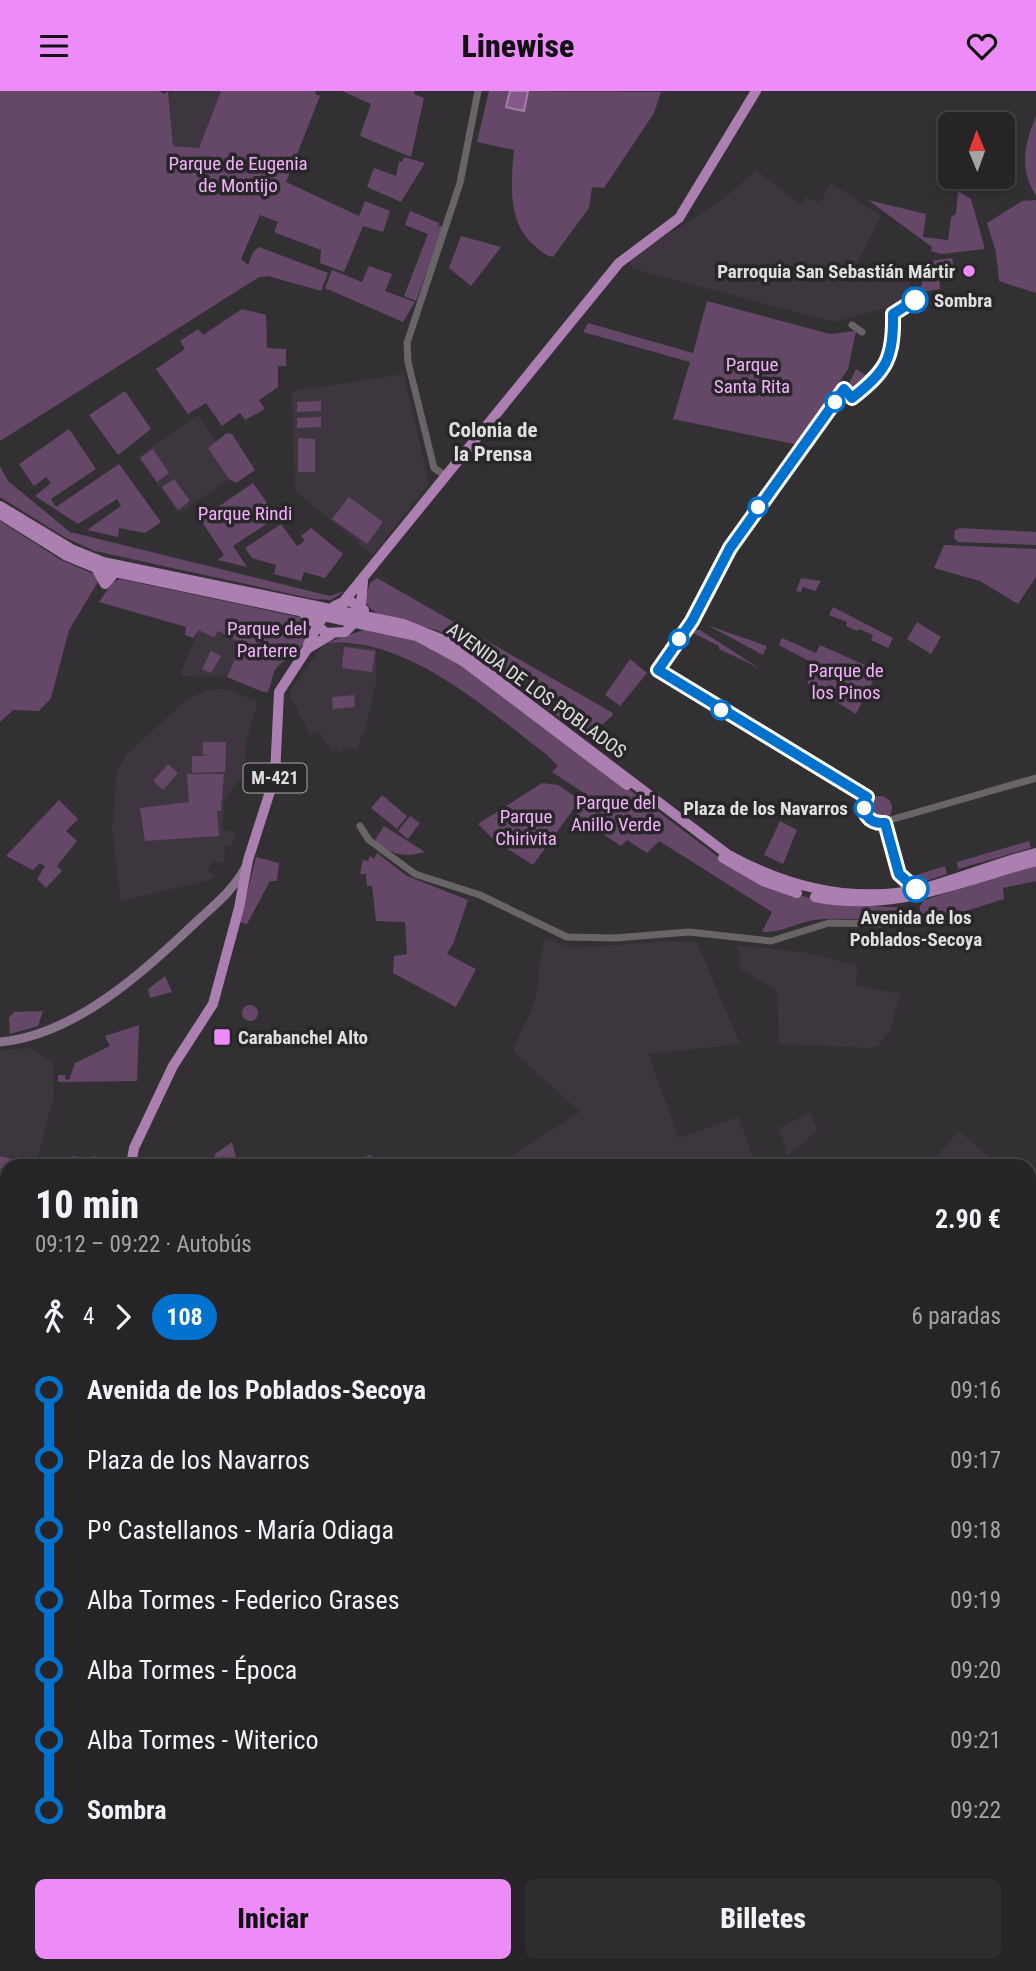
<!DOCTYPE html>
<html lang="es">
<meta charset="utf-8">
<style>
:root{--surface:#262427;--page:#2e2c2f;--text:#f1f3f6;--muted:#a4a4a7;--line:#424144;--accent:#ed8cf9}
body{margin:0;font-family:"Roboto Condensed",sans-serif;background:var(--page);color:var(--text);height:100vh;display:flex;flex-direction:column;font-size:26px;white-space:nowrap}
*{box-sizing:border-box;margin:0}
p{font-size:23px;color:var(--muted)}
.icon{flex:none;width:38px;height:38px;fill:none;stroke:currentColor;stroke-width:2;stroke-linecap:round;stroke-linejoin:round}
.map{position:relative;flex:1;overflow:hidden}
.panel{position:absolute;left:0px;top:1068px;width:1036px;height:814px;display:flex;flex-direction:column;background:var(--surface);border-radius:21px 21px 0 0;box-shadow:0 4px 10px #0003,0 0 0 2px var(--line)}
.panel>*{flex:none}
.badge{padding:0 14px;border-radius:23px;font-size:24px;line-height:46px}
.needle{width:46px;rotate:359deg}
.controls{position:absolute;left:938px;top:21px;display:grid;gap:14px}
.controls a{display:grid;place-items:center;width:77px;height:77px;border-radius:10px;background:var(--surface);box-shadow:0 4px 10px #0003,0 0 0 2px var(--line);font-size:35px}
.map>.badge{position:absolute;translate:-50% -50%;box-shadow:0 0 0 4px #fff}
.legs{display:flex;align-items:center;gap:10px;height:77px;padding:0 35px;font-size:23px}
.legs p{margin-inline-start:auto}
.head{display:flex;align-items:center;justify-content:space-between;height:119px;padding:0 35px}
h1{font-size:38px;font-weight:800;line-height:52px}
.button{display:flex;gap:14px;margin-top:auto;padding:14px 35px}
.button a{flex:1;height:80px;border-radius:10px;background:var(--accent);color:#111;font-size:28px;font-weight:800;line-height:80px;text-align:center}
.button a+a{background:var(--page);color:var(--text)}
ul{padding:0 35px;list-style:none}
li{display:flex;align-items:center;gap:24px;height:70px;font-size:26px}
li i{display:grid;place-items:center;width:10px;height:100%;margin:0 9px;background:currentColor}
li i::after{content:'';width:18px;height:18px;margin:-9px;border:5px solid;border-radius:50%;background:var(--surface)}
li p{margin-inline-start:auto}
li:first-child i{background:linear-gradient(#0000 50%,currentColor 0)}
li:last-child i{background:linear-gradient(currentColor 50%,#0000 0)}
header{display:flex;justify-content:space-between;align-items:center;height:91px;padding:0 35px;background:var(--accent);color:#111;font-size:32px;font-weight:800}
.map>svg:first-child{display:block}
.built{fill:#3e363f}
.green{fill:#654768}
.water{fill:#85588a;stroke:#a080a4;stroke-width:2}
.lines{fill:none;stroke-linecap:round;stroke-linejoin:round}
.motorway-tunnel{stroke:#4d4a4e;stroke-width:10;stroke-dasharray:10 5;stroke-linecap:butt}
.tertiary{stroke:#686468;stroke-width:7}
.secondary{stroke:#89728c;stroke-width:9}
.primary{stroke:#ab7fb0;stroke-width:10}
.motorway{stroke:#d791e0;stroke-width:10}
.line-1-casing{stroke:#fff;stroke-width:16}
.line-1{stroke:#0072ce;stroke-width:10}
.poi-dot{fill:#ed8cf9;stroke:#29262a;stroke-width:2.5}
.stop-1-dot{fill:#fff;stroke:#0072ce;stroke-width:3.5}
.labels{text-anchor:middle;stroke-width:7;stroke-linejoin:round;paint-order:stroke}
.shield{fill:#29262a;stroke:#a9a7a9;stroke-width:2}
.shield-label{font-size:18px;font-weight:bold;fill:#e0dee0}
.park-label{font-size:19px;fill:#f3b1fb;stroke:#29262a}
.poi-label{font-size:19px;font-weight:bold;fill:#e0dee0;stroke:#29262a;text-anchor:end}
.stop-label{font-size:19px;font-weight:bold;fill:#e0dee0;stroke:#29262a;text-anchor:start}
.street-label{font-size:19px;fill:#e0dee0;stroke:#29262a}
.neighbourhood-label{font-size:21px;font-weight:bold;fill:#e0dee0;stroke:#29262a}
</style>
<header><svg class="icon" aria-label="menu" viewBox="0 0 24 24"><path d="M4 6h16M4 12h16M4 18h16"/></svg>Linewise<svg class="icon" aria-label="heart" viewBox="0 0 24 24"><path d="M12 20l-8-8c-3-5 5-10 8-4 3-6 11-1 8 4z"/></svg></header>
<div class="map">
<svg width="1036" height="1880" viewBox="0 0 1036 1880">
<rect width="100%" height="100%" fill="#333034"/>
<!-- built -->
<path class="built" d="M175 0H221L199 57 173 55 169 5Z
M756 79 801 114 806 106 820 112 831 92 881 125 854 178 863 184 910 192 901 213 834 231 633 178 628 168 720 111Z
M404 283 429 392 373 464 295 400 292 300Z
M198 324 217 351 209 357 229 388 179 423 138 366Z
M199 539 217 540 237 550 239 559 227 586 182 585 181 580Z
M330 551 376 558V591L366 636 356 659 344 655 342 661 332 660 318 639 310 644 289 602 323 554Z
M226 598 258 611 247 647 244 684 225 707 222 738 235 741 232 755H225L224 772 212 770 208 781 215 784 214 788 121 810 112 737 117 681 126 664 186 609 207 599Z
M544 848 575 857 674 850 697 852 740 953 648 963 679 1047 738 1026 756 1074H497L580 1021 514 961V956L535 911Z
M735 854 803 861 858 875 856 894 901 903 889 941 878 955 870 957 779 953 777 899 740 878V863Z
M29 957 53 971 54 1004 36 1074H7V1148L0 1153V959Z
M809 1021 818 1039 787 1066 779 1035 784 1036Z
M959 1040 998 1074H943L935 1067Z
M0 1357H7V1404L0 1399Z"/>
<!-- green -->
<path class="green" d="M0 0H158L165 3 168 0 173 55 199 57 221 0H316L315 3 320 5 286 91 359 125 365 110 390 120 383 141 363 135 344 181 320 172 321 159 274 141 278 131 260 124 241 168 248 174 253 161 259 156 328 182 321 200 268 185 259 186 0 350Z
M342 0H414V3L424 7 411 66 360 45 371 13Z
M489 0 661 1 654 22 604 97 592 96 589 117 553 166C546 165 541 160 535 155 507 132 511 92 514 59L477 51Z
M1036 25V105C1019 77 1024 55 1036 25Z
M404 66 425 72 401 111 367 96 374 77 396 85 399 70 402 71Z
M958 100 971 108 985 158 941 163 931 160 932 156 868 109 926 123 923 146 948 149 951 126 956 123Z
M1036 109V202L999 190 996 161 987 132 1022 110Z
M410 120 439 132 438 137 440 134 443 137 416 210 404 205 428 143 405 134Z
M461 145 501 156 471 195 449 177Z
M952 167 955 185 939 188 940 198 923 201 920 197 931 170Z
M369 175 392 183 385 200 415 211 403 231 325 197 332 179 362 191Z
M707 210 830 243 856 240 848 278 798 354 673 328 690 271 583 241 588 232 693 262Z
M242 218 266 224 267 257 286 258V275H278V296L259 309 265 318 245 329 240 322 222 335 206 312 188 323 156 278 185 258 180 250 198 238 203 244Z
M856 278 872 288 857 301H850L847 296Z
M125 300 151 338 118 364 89 324Z
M321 310V320L297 321V311Z
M321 326V336L297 337V327Z
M69 338 96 378 51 408 56 416 119 373 161 431 145 442 119 437 118 446 87 439 121 415 117 408 78 433 35 405 51 392 46 386 34 395 19 373Z
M227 342 232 343 255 379 236 392 229 388 208 357Z
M298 347 315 348V381H298Z
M153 358 169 382 157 391 140 367Z
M0 375 8 390 70 441 330 505 345 500 331 509 314 508 95 460 66 447 0 406Z
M174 388 190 410 178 419 162 396Z
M253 392 277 426 233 455 247 476 218 469 224 464 200 428Z
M349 406 383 431 367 453 332 428Z
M0 430 61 469 96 484 98 491 69 539 51 607 39 620 13 619 0 631Z
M281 433 297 455 305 450 301 445 311 437 343 463 325 487 304 481 301 490 274 483 276 474 252 467 245 457Z
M960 437 1036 441V454L958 451 954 447 955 439Z
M944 454 1036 458V486L1018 513 980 490 934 477Z
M377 487 613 622 612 625 590 644 580 643C541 613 484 561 441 541 419 531 376 533 365 510L370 492Z
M801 487 821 490 815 500 803 496 801 501 796 500Z
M120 488 299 526 307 531C316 556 284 565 275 579 272 585 271 594 268 601H263L227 586 239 559 234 556 237 550 218 540 214 547 199 539 193 547 185 544 186 536 99 511 112 492Z
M833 516 893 547 888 557 871 549 873 544 859 538 857 540 846 535 847 531 829 524Z
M917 531 941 546 931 563 907 548Z
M707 534 767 555 763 564Z
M369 537 418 547 465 575 741 783C791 807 842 815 898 816V827C869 832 840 825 815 829 796 832 782 842 762 841L772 821 659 750 647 762 627 749 621 755 576 725 590 706 552 681 558 675 546 663C488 619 406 544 326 552Z
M692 538 700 539 759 577 719 558V555L689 540Z
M782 547 816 562 820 554 878 580 856 623 807 592 818 575 779 554Z
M344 556 375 560 372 581 342 577Z
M211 560 221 565 211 582 202 578Z
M630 568 647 582 620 615 605 604Z
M354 604 355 616 333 618 332 606Z
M203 651H226L225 681 192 682V665H210L203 664Z
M168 673 178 682 163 699 153 690Z
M187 683H224L221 720H217L219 745 145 750 140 717 189 711Z
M542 692 558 694 580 709 533 774 495 750 478 733Z
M382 704 407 725 397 738 371 717Z
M868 717a12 12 0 1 1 24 0a12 12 0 1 1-24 0Z
M59 709 78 728 66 740 77 750 57 775 62 780 46 797 37 788 45 775 40 772 33 779 6 765Z
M410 725 420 732 408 748 398 740Z
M780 730 797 739 783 773 764 764Z
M384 735 425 761C403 767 392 764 375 749Z
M1029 750 1031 757 958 778 957 771Z
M377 762 407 785 468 809 453 853 447 863 476 878 456 916 393 882 394 865 407 863 405 831 376 830 372 795H367L366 783H360L363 769 368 770 370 765 374 768Z
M256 766 279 772 277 790H270L247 833 240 831Z
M1036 774V790L1003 797 1004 808 931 831 919 830 920 815 924 809Z
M945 775 947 783 923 791 913 785Z
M165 885 172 901 150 907 148 898Z
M242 922a8 8 0 1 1 16 0a8 8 0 1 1-16 0Z
M43 920 38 935 10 943 9 927 14 921Z
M139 934 137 990 58 991V984H65V988L69 989 75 972 110 955 105 945Z
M232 1051 238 1074H214L215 1063Z
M371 1064 373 1074H336V1073Z
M0 1065 24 1071 23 1074H7V1082L0 1081Z
M72 1065 79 1066 82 1071H91L92 1065 101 1066 103 1073H113L112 1074H69Z
M1036 1158V1239L1029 1248V1166Z
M1036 1276V1361L1029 1356V1285Z
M1036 1409V1632L1029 1643V1425Z
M1036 1654V1711L1029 1706V1664Z
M0 1719H7V1768L0 1767Z
M1029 1748H1036V1775L1029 1774Z
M96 1874H150V1880H96Z
M562 1874H620L602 1880H548Z
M1036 1877V1880H825L832 1879Z"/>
<!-- water -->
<path class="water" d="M510 0H528L524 20 506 16Z"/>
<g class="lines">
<!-- motorway-tunnel -->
<path class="motorway-tunnel" d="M711 1880 739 1874"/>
<!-- tertiary -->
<path class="tertiary" d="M852 234 862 241
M446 385 434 377 408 271 407 252 460 92 478 0
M890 729 1036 687
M360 735 369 749 415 783 480 804 567 846 615 847 689 841 771 850 829 832 879 833 915 827
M1029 1365 1036 1370
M1029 1376 1036 1381
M1029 1742H1036
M1029 1781H1036
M0 1828 7 1829
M0 1849H7"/>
<!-- secondary -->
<path class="secondary" d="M0 951C75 944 142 882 194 833 212 816 233 800 245 777"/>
<!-- primary -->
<path class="primary" d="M0 415 73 459 103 471 403 533 446 550 727 763C790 798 857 814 928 796 964 786 1000 771 1036 762
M0 423 67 465 96 477 417 545 463 570 627 694
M96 477 105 493 112 485 111 478
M344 510 619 172 679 127 756 0
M304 523 326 542 345 541 360 526 363 490
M308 554C317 535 326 512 350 510L364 519
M723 767 763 790 797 802
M815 806C894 822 962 790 1036 770
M131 1074 134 1057 173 975 213 913 239 817 248 769 275 685 279 601 307 558 332 543
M1029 1258 1036 1249
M1029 1272 1036 1263
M85 1874 86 1880
M708 1874 710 1880
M94 1880 95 1874
M762 1880 765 1874"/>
<!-- motorway -->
<path class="motorway" d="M1029 1799 1036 1802
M1029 1824 1036 1825
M1029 1847H1036
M1029 1862H1036
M539 1880 551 1874
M618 1880 634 1874
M658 1880 677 1874
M778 1880C815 1870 857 1874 894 1880"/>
</g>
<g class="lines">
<!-- line-1 casing -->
<g class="line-1-casing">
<path id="line-1" d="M915 209 893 223C894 268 886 280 852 307L844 298 730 457 692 530 658 579 867 706C860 721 868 733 885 732L899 783 916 798"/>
</g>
<!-- line-1 -->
<use href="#line-1" class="line-1"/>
</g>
<!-- markers -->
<g class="poi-dot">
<circle cx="969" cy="180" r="7"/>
<rect x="213" y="937" width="18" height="18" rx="3.5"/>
</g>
<g class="stop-1-dot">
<circle cx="915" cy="209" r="12"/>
<circle cx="835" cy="311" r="9"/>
<circle cx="758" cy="416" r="9"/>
<circle cx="679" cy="548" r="9"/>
<circle cx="721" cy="619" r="9"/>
<circle cx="864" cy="717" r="9"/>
<circle cx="916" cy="798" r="12"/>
</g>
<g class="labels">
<!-- shield labels -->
<rect class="shield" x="243.5" y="672.5" width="63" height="29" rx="5"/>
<g class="shield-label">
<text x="275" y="693">M-421</text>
</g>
<!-- park labels -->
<g class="park-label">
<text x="238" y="79">Parque de Eugenia<tspan x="238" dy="22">de Montijo</tspan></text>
<text x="752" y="280">Parque<tspan x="752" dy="22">Santa Rita</tspan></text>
<text x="245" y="429">Parque Rindi</text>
<text x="267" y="544">Parque del<tspan x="267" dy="22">Parterre</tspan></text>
<text x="846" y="586">Parque de<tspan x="846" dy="22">los Pinos</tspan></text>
<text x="616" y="718">Parque del<tspan x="616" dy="22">Anillo Verde</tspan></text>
<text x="526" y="732">Parque<tspan x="526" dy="22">Chirivita</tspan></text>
</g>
<!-- poi labels -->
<g class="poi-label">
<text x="955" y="187">Parroquia San Sebastián Mártir</text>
<text x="238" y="953" text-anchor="start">Carabanchel Alto</text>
</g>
<!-- stop labels -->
<g class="stop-label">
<text x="934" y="216">Sombra</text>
<text x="848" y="724" text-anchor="end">Plaza de los Navarros</text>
<text x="916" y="833" text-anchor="middle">Avenida de los<tspan x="916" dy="22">Poblados-Secoya</tspan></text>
</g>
<!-- street labels -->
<g class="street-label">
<text transform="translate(537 599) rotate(36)" y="7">AVENIDA DE LOS POBLADOS</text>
</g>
<!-- neighbourhood labels -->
<g class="neighbourhood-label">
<text x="493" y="346">Colonia de<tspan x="493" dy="24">la Prensa</tspan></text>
</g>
</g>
</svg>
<div class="controls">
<a><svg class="needle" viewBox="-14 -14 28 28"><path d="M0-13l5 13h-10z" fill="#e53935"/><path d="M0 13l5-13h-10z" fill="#a4a4a7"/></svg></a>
</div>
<section class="panel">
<div class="head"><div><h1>10 min</h1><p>09:12 – 09:22 · Autobús</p></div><b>2.90 €</b></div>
<div class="legs"><svg class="icon" aria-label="walk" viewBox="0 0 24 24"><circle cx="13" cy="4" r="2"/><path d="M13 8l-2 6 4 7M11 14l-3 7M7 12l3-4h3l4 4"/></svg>4<svg class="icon" aria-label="forward" viewBox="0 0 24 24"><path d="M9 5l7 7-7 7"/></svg><b class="badge" style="background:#0072ce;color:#fff">108</b><p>6 paradas</p></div>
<ul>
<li><i style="color:#0072ce"></i><b>Avenida de los Poblados-Secoya</b><p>09:16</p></li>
<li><i style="color:#0072ce"></i><span>Plaza de los Navarros</span><p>09:17</p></li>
<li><i style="color:#0072ce"></i><span>Pº Castellanos - María Odiaga</span><p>09:18</p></li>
<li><i style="color:#0072ce"></i><span>Alba Tormes - Federico Grases</span><p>09:19</p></li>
<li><i style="color:#0072ce"></i><span>Alba Tormes - Época</span><p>09:20</p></li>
<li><i style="color:#0072ce"></i><span>Alba Tormes - Witerico</span><p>09:21</p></li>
<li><i style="color:#0072ce"></i><b>Sombra</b><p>09:22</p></li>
</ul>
<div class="button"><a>Iniciar</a><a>Billetes</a></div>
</section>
</div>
